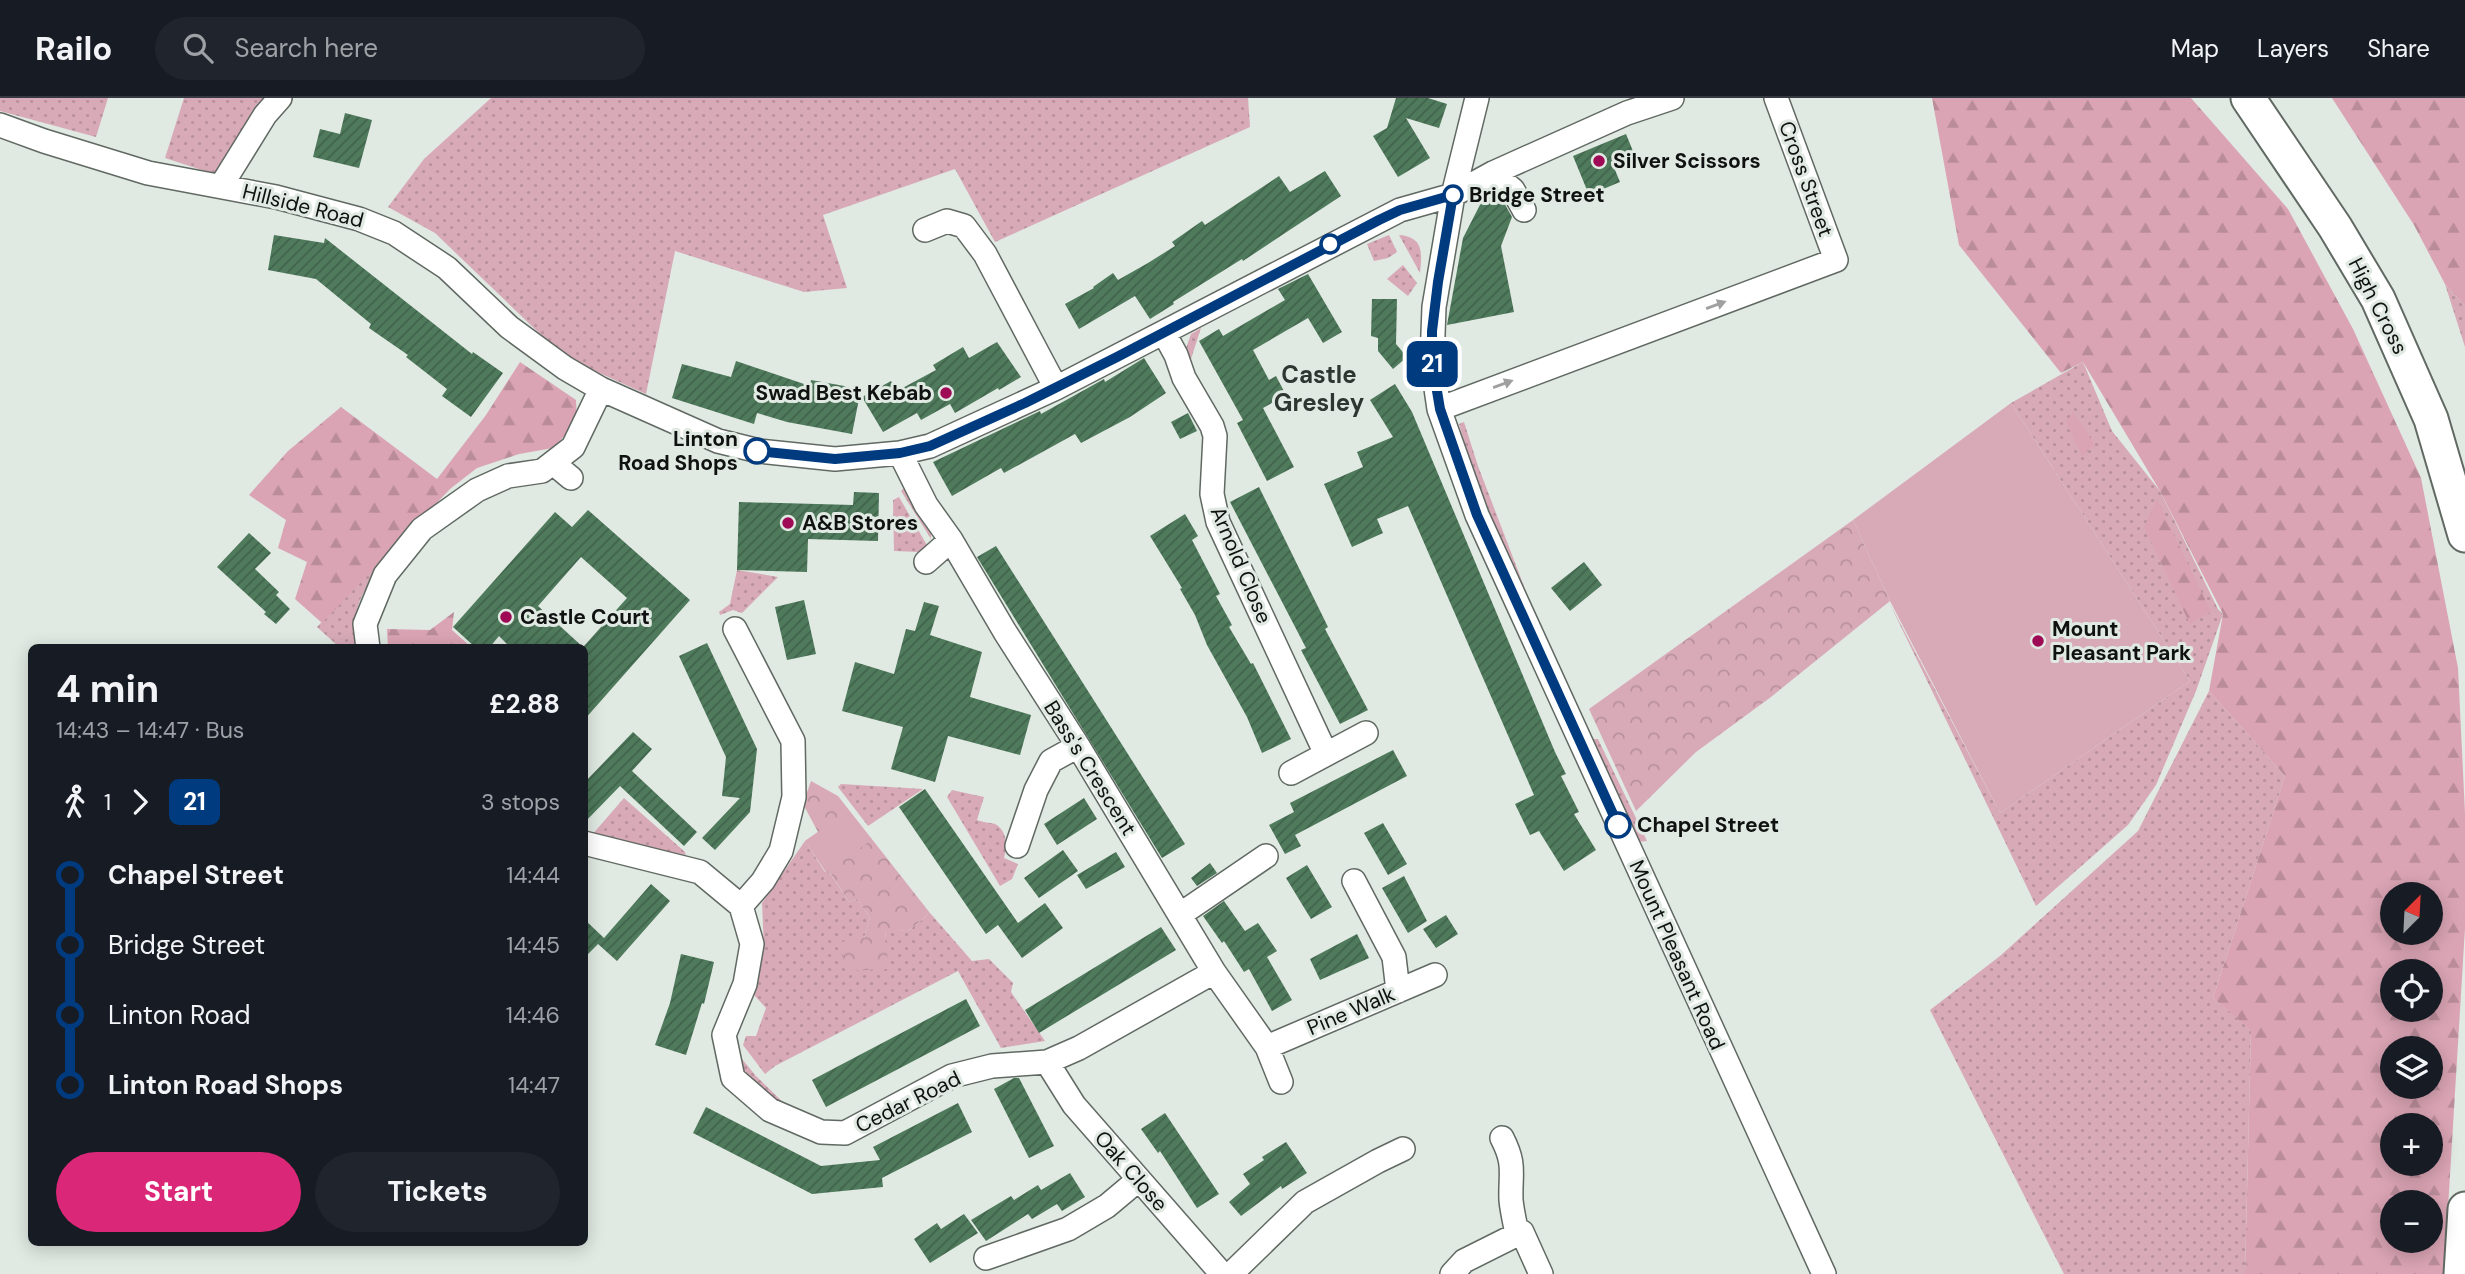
<!DOCTYPE html>
<meta charset="utf-8">
<style>
:root{--surface:#171b24;--page:#20242c;--text:#f1f3f6;--muted:#9ea1a6;--line:#363941;--accent:#db2777}
body{margin:0;font-family:"DM Sans",sans-serif;background:var(--page);color:var(--text);height:100vh;display:flex;flex-direction:column;font-size:26px;white-space:nowrap}
*{box-sizing:border-box;margin:0}
p{font-size:23px;color:var(--muted)}
.icon{flex:none;width:38px;height:38px;fill:none;stroke:currentColor;stroke-width:2;stroke-linecap:round;stroke-linejoin:round}
.map{position:relative;flex:1;overflow:hidden}
.side{position:absolute;left:28px;top:546px;width:560px;height:602px;display:flex;flex-direction:column;background:var(--surface);border-radius:10px;box-shadow:0 4px 18px #0003}
.side>*{flex:none}
.badge{padding:0 14px;border-radius:10px;font-size:24px;line-height:46px}
.needle{width:46px;rotate:24deg}
.buttons{position:absolute;left:2380px;top:784px;display:grid;gap:14px}
.buttons a{display:grid;place-items:center;width:63px;height:63px;border-radius:50%;background:var(--surface);box-shadow:0 4px 18px #0003;font-size:35px}
.map>.badge{position:absolute;translate:-50% -50%;box-shadow:0 0 0 4px #fff}
.legs{display:flex;align-items:center;gap:10px;height:77px;padding:0 28px;font-size:23px}
.legs p{margin-inline-start:auto}
.headline{display:flex;align-items:center;justify-content:space-between;height:119px;padding:0 28px}
h1{font-size:38px;font-weight:700;line-height:52px}
.button{display:flex;gap:14px;margin-top:auto;padding:14px 28px}
.button a{flex:1;height:80px;border-radius:42px;background:var(--accent);color:#fff;font-size:28px;font-weight:700;line-height:80px;text-align:center}
.button a+a{background:var(--page);color:var(--text)}
ul{padding:0 28px;list-style:none}
li{display:flex;align-items:center;gap:24px;height:70px;font-size:26px}
li i{display:grid;place-items:center;width:10px;height:100%;margin:0 9px;background:currentColor}
li i::after{content:'';width:18px;height:18px;margin:-9px;border:5px solid;border-radius:50%;background:var(--surface)}
li p{margin-inline-start:auto}
li:first-child i{background:linear-gradient(#0000 50%,currentColor 0)}
li:last-child i{background:linear-gradient(currentColor 50%,#0000 0)}
header{display:flex;align-items:center;gap:42px;box-sizing:border-box;height:98px;padding:0 35px;background:var(--surface);border-bottom:2px solid var(--line)}
header strong{font-size:33px}
nav{display:flex;gap:38px;margin-inline-start:auto;font-size:24px}
.search{width:490px;height:63px;background:var(--page);display:flex;align-items:center;gap:18px;box-sizing:border-box;padding:0 24px;border-radius:38px;color:var(--muted);font-size:26px}
.map>svg:first-child{display:block}
.grass{fill:url(#grass-dots)}
.forest{fill:url(#forest-firs);fill-rule:evenodd}
.park{fill:url(#park-crowns)}
.pitch{fill:#d8aab8}
.building{fill:url(#building-hatch)}
.lines{fill:none;stroke-linecap:round;stroke-linejoin:round}
.minor-casing{stroke:#616963;stroke-width:26}
.highway-casing{stroke:#616963;stroke-width:37}
.minor{stroke:#fff;stroke-width:23}
.highway{stroke:#fff;stroke-width:33}
.oneway{fill:#9fa09f}
.line-1-casing{stroke:#fff;stroke-width:16}
.line-1{stroke:#003b80;stroke-width:10}
.poi-dot{fill:#9e0a55;stroke:#e0e9e2;stroke-width:2.5}
.stop-1-dot{fill:#fff;stroke:#003b80;stroke-width:3.5}
.labels{text-anchor:middle;stroke-width:6;stroke-linejoin:round;paint-order:stroke}
.poi-label{font-size:21px;font-weight:bold;fill:#0f1210;stroke:#e0e9e2;text-anchor:start}
.street-label{font-size:21px;fill:#0f1210;stroke:#e0e9e2}
.stop-label{font-size:21px;font-weight:bold;fill:#0f1210;stroke:#e0e9e2;text-anchor:start}
.quarter-label{font-size:24px;font-weight:bold;fill:#2f3631;stroke:#e0e9e2}
</style>
<header>
<strong>Railo</strong>
<div class="search"><svg class="icon" aria-label="search" viewBox="0 0 24 24"><circle cx="10" cy="10" r="6"/><path d="M15 15l6 6"/></svg>Search here</div>
<nav><a>Map</a><a>Layers</a><a>Share</a></nav>
</header>
<div class="map">
<svg width="2465" height="1176" viewBox="0 0 2465 1176">
<defs>
<pattern id="grass-dots" width="8" height="8" patternUnits="userSpaceOnUse" patternTransform="scale(1.75)"><rect width="8" height="8" fill="#d8aab8"/><path d="M2 2h.1M6 6h.1" fill="none" stroke="#b8919d" stroke-width="1.8" stroke-linecap="round"/></pattern>
<pattern id="forest-firs" width="22" height="20" patternUnits="userSpaceOnUse" patternTransform="scale(1.75)"><rect width="22" height="20" fill="#daa4b4"/><path d="M5 1l3.5 6h-7zM16 11l3.5 6h-7z" fill="#ba8c9a"/></pattern>
<pattern id="park-crowns" width="20" height="18" patternUnits="userSpaceOnUse" patternTransform="scale(1.75)"><rect width="20" height="18" fill="#d8aab8"/><path d="M2 6a3 3 0 1 1 6 0M12 15a3 3 0 1 1 6 0" fill="none" stroke="#b8919d"/></pattern>
<pattern id="building-hatch" width="6" height="6" patternUnits="userSpaceOnUse" patternTransform="scale(1.75)"><rect width="6" height="6" fill="#4f7a5c"/><path d="M-1 1l2-2M0 6l6-6M5 7l2-2" fill="none" stroke="#40634b"/></pattern>
</defs>
<rect width="100%" height="100%" fill="#e0e9e2"/>
<!-- grass -->
<path class="grass" d="M0 0H108L96 39 0 13Z
M184 0H272L217 77 165 60Z
M491 0H1248L1250 29 995 144 955 71 823 117 847 190 804 194 675 153 646 296 564 259 435 135 388 109 424 61Z
M1389 137 1397 154 1388 160 1374 163 1367 146Z
M1399 137C1424 139 1422 155 1420 175Z
M1403 167 1417 185 1408 198 1387 181Z
M2445 186 2465 208V249Z
M1201 230 1188 270 1184 256 1191 236Z
M2083 264 2112 333 2160 393 2218 511 2223 516 2196 593 2156 687 2128 727 2036 808 1889 504 2000 715 2190 583 2011 305Z
M1464 324 1478 368 1527 496C1499 441 1475 385 1459 326Z
M906 388 931 429V441L901 393Z
M899 399 928 449 920 454 894 453 893 402Z
M400 443 404 446C372 481 350 497 355 549H339L317 529Z
M737 472 778 479 742 515 733 512 720 517 719 514 730 506Z
M2209 593 2285 678 2213 900 2251 931 2245 1176H2064L1930 912 2000 858 2138 733Z
M1592 641H1598L1647 743 1637 744 1606 679Z
M841 686 923 691 868 728 838 689Z
M952 692 984 699 977 722C982 724 991 725 995 726 1008 733 1007 749 1004 760L1018 766 1012 781 1000 788 947 699Z
M624 700 685 754 686 757 591 738Z
M805 743 825 774 828 772 849 804 857 801 870 820 864 840H885L886 831 908 833 930 815 972 863 989 861 1013 885 1011 894 1045 943 1001 950 958 873 775 968 765 976 743 947 746 938H756L766 910 754 897 764 851 762 805Z
M733 950 756 978 794 1015 767 1000 741 976Z"/>
<!-- forest -->
<path class="forest" d="M1932 0H2191L2288 111 2353 231 2421 380 2458 570 2465 715V830L2444 1176H2245L2251 932 2213 900 2285 678 2209 593 2223 516 2160 393 2083 264 2061 275 1959 147ZM2431 796V835H2392V796ZM2431 873V912H2392V873ZM2431 950V989H2392V950ZM2431 1027V1066H2392V1027ZM2431 1104V1143H2392V1104Z
M2332 0H2465V208L2445 186 2414 127Z
M520 264 576 302 577 324 553 350 519 356 477 370 450 391 322 525 295 501 307 464 278 450 286 422 249 397 288 353 341 309 437 381 486 317Z
M2073 314 2095 347 2082 358 2066 325Z
M2157 401 2211 514 2190 526 2144 429Z
M454 514 452 532 471 549H388L387 531 430 532Z"/>
<!-- park -->
<path class="park" d="M1853 422 1890 503 1771 599 1696 654 1636 713 1589 611Z
M811 683 838 698 930 815 908 833 886 832 885 840 889 871 845 873 841 844 864 840 870 820 857 801 849 804 829 773 826 774 805 743 818 734 803 706Z"/>
<!-- pitch -->
<path class="pitch" d="M2011 305 2190 583 2000 715 1890 503 1853 422Z
M848 713 869 744 826 774 805 743Z"/>
<!-- building -->
<path class="building" d="M1396 0H1428L1447 6 1439 30 1406 20 1430 60 1398 79 1373 38 1387 30Z
M345 15 372 22 359 70 313 59 320 31 340 36Z
M1626 36 1635 58 1613 67 1620 84 1589 97 1573 58Z
M1325 73 1341 98 1243 163 1242 161 1173 204 1174 206 1150 221 1135 198 1079 231 1065 206 1094 190 1093 189 1113 175 1118 182 1148 165 1175 148 1172 144 1202 123 1205 127 1279 78 1290 94Z
M1491 92 1502 101 1512 119 1501 148 1514 214 1447 227 1463 140 1486 95Z
M274 137 324 145 325 140 472 256 473 254 503 275 471 319 442 298 447 291 406 259 408 257 369 230 371 226 316 181 268 172Z
M1308 176 1342 234 1323 245 1308 220 1253 252 1269 282 1276 278 1286 297 1263 310 1294 369 1267 383 1237 325 1243 322 1199 243 1219 231 1223 238 1285 202 1278 191Z
M1372 201H1397L1396 246 1407 259 1393 271 1378 253V240L1371 238Z
M997 244 1021 279 999 292 998 290 955 315 950 306 921 322 917 315 883 334 862 299 891 283 897 293 936 272 933 267 963 249 969 260Z
M1144 260 1166 295 1130 319 1081 345 1075 336 1004 375 1001 370 952 398 933 364 1040 313 1041 316 1104 281 1105 284Z
M736 263 810 288 811 282 861 291 852 336 787 324 757 315 754 326 672 300 682 266 731 279Z
M1395 286 1412 314 1555 654 1566 676 1561 678 1579 714 1574 716 1596 752 1564 773 1539 733 1530 737 1515 706 1534 697 1408 408 1377 421 1383 435 1352 449 1324 386 1363 369 1357 354 1393 339 1370 302Z
M1188 315 1197 333 1180 341 1171 324Z
M1259 389 1328 529 1325 531 1368 612 1340 626 1301 552 1306 550 1230 404Z
M854 394 879 395 878 443 808 441 807 474 737 472 739 404 853 407Z
M588 412 690 502 584 622V548L627 500 581 459 538 508 584 550H511L499 538 489 550H476L453 529 555 414 572 429Z
M1185 416 1198 438 1192 442 1220 496 1216 498 1232 527 1229 529 1251 566 1253 565 1291 641 1262 655 1247 619 1207 547 1195 517 1180 491 1182 490 1150 438Z
M249 435 271 455 255 471 279 494 276 497 290 511 276 526 264 516 266 514 217 469Z
M996 448 1185 746 1162 760 977 459Z
M1584 464 1602 487 1570 513 1551 490Z
M804 502 816 556 787 562 775 509Z
M924 504 939 508 930 537 982 554 970 599 1031 617 1020 657 948 638 935 684 891 671 903 629 842 613 855 564 894 576 906 531 915 533Z
M707 545 757 651 750 714 715 752 702 740 740 700 722 698 726 659 679 558Z
M633 634 652 651 632 673 697 734 684 748 620 688 584 725V685Z
M1393 652 1407 678 1295 737 1301 748 1285 756 1269 727 1294 714 1290 705Z
M925 691 1018 825 1045 805 1063 830 1022 860 998 827 986 836 899 709Z
M1084 700 1097 721 1057 747 1044 726Z
M1383 725 1407 766 1388 777 1364 735Z
M1063 752 1078 773 1039 800 1024 780Z
M1116 754 1125 769 1086 791 1077 777Z
M1210 765 1217 775 1197 788 1191 780Z
M1307 767 1332 809 1311 821 1286 780Z
M1404 778 1427 823 1408 835 1382 790Z
M651 786 670 803 617 863 598 846 584 860V821L604 840Z
M1224 803 1245 833 1258 825 1277 853 1267 859 1292 902 1272 913 1249 871 1244 874 1224 843 1222 845 1203 818Z
M1446 817 1458 836 1436 850 1423 831Z
M1161 829 1176 852 1039 935 1025 912Z
M1357 836 1369 860 1320 882 1310 861Z
M681 856 714 864 704 906 702 905 686 957 655 947 670 905Z
M966 901 980 928 826 1009 812 982Z
M1014 980H1019L1054 1048 1029 1060 994 991Z
M958 1005 972 1034 882 1080 883 1089 812 1096 693 1035 706 1009 821 1068 880 1062 873 1049Z
M1165 1015 1219 1096 1197 1110 1160 1053 1158 1055 1141 1031Z
M1286 1044 1307 1075 1282 1091 1281 1088 1241 1118 1229 1104 1250 1086 1243 1076 1264 1062 1262 1059Z
M1070 1075 1085 1099 1062 1113 1057 1106 1032 1121 1028 1116 986 1143 971 1122 1011 1098 1014 1102 1038 1087 1041 1092Z
M964 1116 978 1135 930 1165 914 1141 937 1125 941 1131Z"/>
<g class="lines">
<!-- minor casing -->
<g class="minor-casing">
<path id="minor" d="M1477 0 1453 97 1434 209 1432 263 1439 311 1477 417 1824 1176
M0 27 44 43 148 75 276 99 359 121 394 135 447 170 509 229 565 270 601 291 718 343 759 353 835 361 900 355 930 348 1056 290 1400 112 1453 97 1493 75 1627 15 1672 0
M1493 75 1513 92 1524 112
M221 88 265 17 280 0
M925 132 947 123 964 128 985 156 1056 290
M1164 235 1176 257 1184 280 1212 328 1215 338 1212 396 1218 424 1326 656
M1439 311 1836 162 1776 0
M900 355 926 407 951 442 1005 534 1078 648 1214 874 1267 949 1281 984
M553 365 571 380
M926 464 951 442
M735 531 793 643 794 699 781 753 763 783 741 808
M368 550 365 526 385 477 422 431 477 392 508 378 542 373 573 349 601 291
M1291 675 1366 635
M584 745 700 774 741 808
M1017 748 1036 692 1051 663 1078 648
M1354 783 1394 859 1398 893
M741 808 752 846 745 886 724 937 733 980 770 1012 821 1034 845 1035 952 978 992 968 1047 964 1079 950 1214 874
M1181 816 1266 758
M1267 949 1435 877
M1047 964 1074 1007 1222 1176
M1502 1040C1516 1067 1510 1075 1511 1102 1512 1113 1515 1125 1517 1136
M986 1160 1068 1131 1107 1108 1138 1082
M1231 1176 1305 1104 1378 1063 1403 1051
M1452 1176 1464 1163 1522 1134 1541 1176"/>
</g>
<!-- highway casing -->
<g class="highway-casing">
<path id="highway" d="M2248 0 2335 129 2378 201 2431 321 2465 437
M2461 1176 2465 1111"/>
</g>
<!-- minor -->
<use href="#minor" class="minor"/>
<!-- highway -->
<use href="#highway" class="highway"/>
</g>
<!-- one-way arrows -->
<defs><path id="oneway-solid" d="M-6-.8H1V-3.2L6.5 0L1 3.2V.8H-6Z" transform="scale(1.75)"/></defs>
<g class="oneway">
<use href="#oneway-solid" transform="translate(1716 207) rotate(-20)"/>
<use href="#oneway-solid" transform="translate(1503 286) rotate(-20)"/>
</g>
<g class="lines">
<!-- line-1 casing -->
<g class="line-1-casing">
<path id="line-1" d="M757 353 835 361 900 355 930 348 1025 305 1117 259 1379 122 1400 112 1453 97 1438 184 1432 233V263L1440 311 1477 417 1618 727"/>
</g>
<!-- line-1 -->
<use href="#line-1" class="line-1"/>
</g>
<!-- markers -->
<g class="poi-dot">
<circle cx="1599" cy="63" r="7"/>
<circle cx="946" cy="295" r="7"/>
<circle cx="788" cy="425" r="7"/>
<circle cx="506" cy="519" r="7"/>
<circle cx="2038" cy="543" r="7"/>
</g>
<g class="stop-1-dot">
<circle cx="1453" cy="97" r="9"/>
<circle cx="1330" cy="146" r="9"/>
<circle cx="757" cy="353" r="12"/>
<circle cx="1618" cy="727" r="12"/>
</g>
<g class="labels">
<!-- poi labels -->
<g class="poi-label">
<text x="1613" y="70">Silver Scissors</text>
<text x="932" y="302" text-anchor="end">Swad Best Kebab</text>
<text x="802" y="432">A&amp;B Stores</text>
<text x="520" y="526">Castle Court</text>
<text x="2052" y="538">Mount<tspan x="2052" dy="24">Pleasant Park</tspan></text>
</g>
<!-- street labels -->
<g class="street-label">
<text transform="translate(1806 81) rotate(70)" y="7">Cross Street</text>
<text transform="translate(303 108) rotate(14)" y="7">Hillside Road</text>
<text transform="translate(2378 208) rotate(63)" y="7">High Cross</text>
<text transform="translate(1241 467) rotate(67)" y="7">Arnold Close</text>
<text transform="translate(1090 670) rotate(58)" y="7">Bass's Crescent</text>
<text transform="translate(1677 857) rotate(66)" y="7">Mount Pleasant Road</text>
<text transform="translate(1351 913) rotate(-23)" y="7">Pine Walk</text>
<text transform="translate(908 1004) rotate(-26)" y="7">Cedar Road</text>
<text transform="translate(1131 1073) rotate(49)" y="7">Oak Close</text>
</g>
<!-- stop labels -->
<g class="stop-label">
<text x="1469" y="104">Bridge Street</text>
<text x="738" y="348" text-anchor="end">Linton<tspan x="738" dy="24">Road Shops</tspan></text>
<text x="1637" y="734">Chapel Street</text>
</g>
<!-- quarter labels -->
<g class="quarter-label">
<text x="1319" y="285">Castle<tspan x="1319" dy="28">Gresley</tspan></text>
</g>
</g>
</svg>
<div class="buttons">
<a><svg class="needle" viewBox="-14 -14 28 28"><path d="M0-13l5 13h-10z" fill="#e53935"/><path d="M0 13l5-13h-10z" fill="#9ea1a6"/></svg></a>
<a><svg class="icon" aria-label="locate" viewBox="0 0 24 24"><circle cx="12" cy="12" r="6"/><path d="M12 2v4M12 18v4M2 12h4M18 12h4"/></svg></a>
<a><svg class="icon" aria-label="layers" viewBox="0 0 24 24"><path d="M12 4l9 5-9 5-9-5zM3 14l9 5 9-5"/></svg></a>
<a>+</a>
<a>−</a>
</div>
<b class="badge" style="left:1432px;top:266px;background:#003b80;color:#fff">21</b>
<section class="side">
<div class="headline"><div><h1>4 min</h1><p>14:43 – 14:47 · Bus</p></div><b>£2.88</b></div>
<div class="legs"><svg class="icon" aria-label="walk" viewBox="0 0 24 24"><circle cx="13" cy="4" r="2"/><path d="M13 8l-2 6 4 7M11 14l-3 7M7 12l3-4h3l4 4"/></svg>1<svg class="icon" aria-label="forward" viewBox="0 0 24 24"><path d="M9 5l7 7-7 7"/></svg><b class="badge" style="background:#003b80;color:#fff">21</b><p>3 stops</p></div>
<ul>
<li><i style="color:#003b80"></i><b>Chapel Street</b><p>14:44</p></li>
<li><i style="color:#003b80"></i><span>Bridge Street</span><p>14:45</p></li>
<li><i style="color:#003b80"></i><span>Linton Road</span><p>14:46</p></li>
<li><i style="color:#003b80"></i><b>Linton Road Shops</b><p>14:47</p></li>
</ul>
<div class="button"><a>Start</a><a>Tickets</a></div>
</section>
</div>
